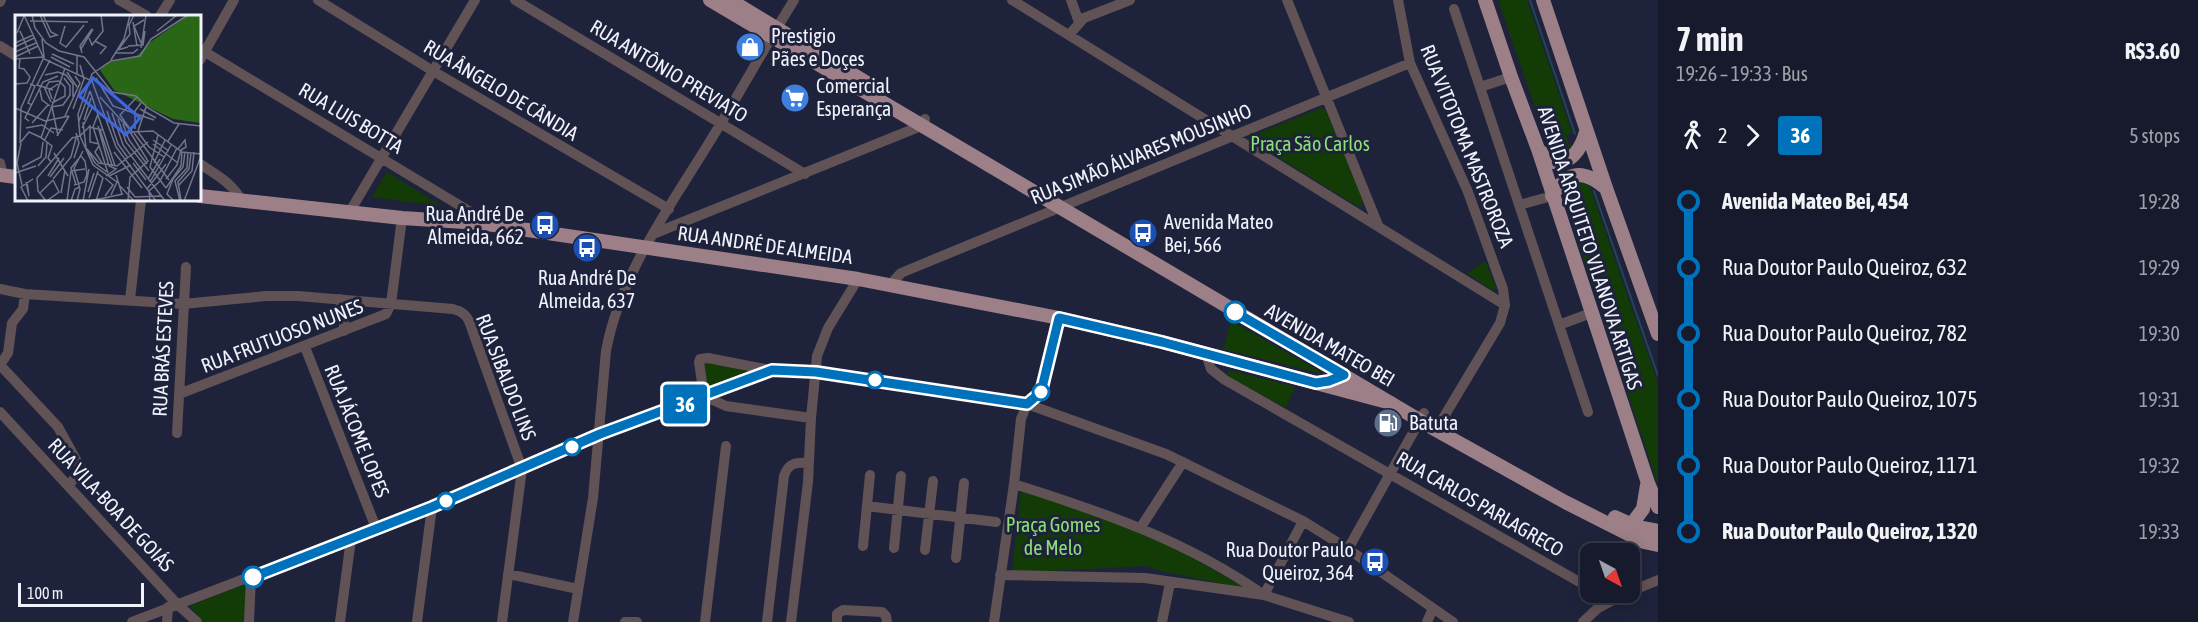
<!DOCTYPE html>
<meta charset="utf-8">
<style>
:root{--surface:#161a2c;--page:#232738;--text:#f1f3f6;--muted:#9ea1a9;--line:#353848}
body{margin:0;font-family:"Asap Condensed",sans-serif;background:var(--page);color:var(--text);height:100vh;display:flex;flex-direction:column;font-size:22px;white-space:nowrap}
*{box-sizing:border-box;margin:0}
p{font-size:20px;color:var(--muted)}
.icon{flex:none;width:33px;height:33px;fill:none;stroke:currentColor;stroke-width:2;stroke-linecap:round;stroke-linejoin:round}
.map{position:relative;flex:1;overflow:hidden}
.panel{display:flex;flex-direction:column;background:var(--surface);width:540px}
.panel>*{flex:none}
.badge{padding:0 12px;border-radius:4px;font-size:21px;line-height:39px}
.needle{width:39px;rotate:140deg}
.fabs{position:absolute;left:1580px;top:543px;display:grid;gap:12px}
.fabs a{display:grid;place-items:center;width:60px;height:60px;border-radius:12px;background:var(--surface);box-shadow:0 3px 15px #0003,0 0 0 2px var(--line);font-size:30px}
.scale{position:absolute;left:18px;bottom:15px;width:126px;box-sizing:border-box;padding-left:6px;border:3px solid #f0f2fc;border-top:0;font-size:16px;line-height:21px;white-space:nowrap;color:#f0f2fc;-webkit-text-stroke:4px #1e233b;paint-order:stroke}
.map>.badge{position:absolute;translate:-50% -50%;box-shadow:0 0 0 3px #fff}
.legs{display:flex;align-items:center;gap:9px;height:66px;padding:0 18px;font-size:20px}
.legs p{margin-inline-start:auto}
.overview{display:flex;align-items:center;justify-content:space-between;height:102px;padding:0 18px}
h1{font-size:33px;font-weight:700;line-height:45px}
ul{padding:0 18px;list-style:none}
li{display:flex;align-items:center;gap:21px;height:66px;font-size:22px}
li i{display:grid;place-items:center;width:9px;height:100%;margin:0 8px;background:currentColor}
li i::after{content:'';width:15px;height:15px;margin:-8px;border:4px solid;border-radius:50%;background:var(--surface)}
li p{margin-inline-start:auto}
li:first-child i{background:linear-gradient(#0000 50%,currentColor 0)}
li:last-child i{background:linear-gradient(currentColor 50%,#0000 0)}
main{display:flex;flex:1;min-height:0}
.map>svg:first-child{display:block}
.green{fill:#133b05}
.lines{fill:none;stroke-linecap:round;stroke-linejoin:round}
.stream{stroke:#214657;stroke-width:2}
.minor{stroke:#615256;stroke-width:10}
.major{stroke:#9c7f87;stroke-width:14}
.line-1-casing{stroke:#fff;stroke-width:14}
.line-1{stroke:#0072bc;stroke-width:9}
.stop-1-dot{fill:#fff;stroke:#0072bc;stroke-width:3}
.labels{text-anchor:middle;stroke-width:6;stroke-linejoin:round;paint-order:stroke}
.poi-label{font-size:20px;fill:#f0f2fc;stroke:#1e233b;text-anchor:start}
.street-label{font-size:20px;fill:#f0f2fc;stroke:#1e233b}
.park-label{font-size:20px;fill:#8cdd77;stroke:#1e233b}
.inset-road{fill:none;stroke:#727688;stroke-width:1.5}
.view{fill:#3d67dd;fill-opacity:0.15;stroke:#3d67dd;stroke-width:3}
.inset-edge{fill:none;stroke:#f0f2fc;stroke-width:3}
</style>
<main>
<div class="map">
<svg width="1658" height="622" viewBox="0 0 1658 622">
<rect width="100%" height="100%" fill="#1e233b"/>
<!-- green -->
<path class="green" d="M1498 0H1527L1572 133 1566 135 1572 154 1556 156 1550 150Z
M1321 108 1326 111 1363 199 1362 206H1357L1247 138Z
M387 172 442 206 372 197Z
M1587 179 1658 384V485L1577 239 1565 191 1568 184Z
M1485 261 1496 287 1493 291 1467 273Z
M1231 321 1320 371 1319 373 1223 349Z
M704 362 748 370 707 388Z
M1229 370 1295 387 1286 408 1228 376 1227 374Z
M1021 491 1141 529 1247 589 1161 571 1145 566 1012 573Z
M248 583 246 622H203L190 606Z"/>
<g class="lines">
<!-- stream -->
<path class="stream" d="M1530 0 1575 134
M1594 191 1658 376"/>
<!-- minor -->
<path class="minor" d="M119 0 147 16
M318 0 433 71 669 209
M515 0 805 174
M1012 0 1505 305
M1071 0 1079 22
M1287 0 1378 225
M1398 0 1410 63 1468 192 1503 289 1505 305 1500 323 1436 430
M0 2 1 0
M1454 9 1588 412
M160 16 170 0
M1069 35 1084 18 1130 0
M0 46 16 56
M200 49 469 211 480 223
M200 60 234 0
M1480 87 1511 77
M0 163 3 176
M200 164C217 175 232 183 242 201
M1519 205 1552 196
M349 213 475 0
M653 234 921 126 925 119
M890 285 901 273 1410 63
M0 289 25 294 183 304 266 296H298L453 309C461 311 466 314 469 321L522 469 502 622
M340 299 344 316V331
M130 300 141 200
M1559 325 1591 313
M305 347 376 528
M1206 354 1211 369 1225 380 1590 588
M0 365 58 427 80 467 79 473 68 486
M0 365 8 353 12 323 23 309 25 294
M770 370 708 358 700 359 699 362 704 396 726 406 811 418
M179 394 386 314 391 304 402 218
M0 412 177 604 197 622
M177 433 186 267
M1014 484C1103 512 1187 541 1264 595L1303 521
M867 506 996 522
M1141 527 1183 462
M863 546 870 475
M894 548 901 476
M1348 549 1424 413
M925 550 933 481
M956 558 964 483
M508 574 578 589
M1000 575 1145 578 1264 595 1349 622
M1598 592 1612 600
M1629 592 1658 580
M132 622 432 507 600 434 772 370 816 372 1027 404 1166 454 1303 521 1348 549 1453 622
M167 622 168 607
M249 622 251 577
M340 622 351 539
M417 622 432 507
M573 622 593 498 606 351C620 275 667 211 707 146 737 98 764 48 794 0
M625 622H637
M705 622 726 446
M767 622 784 476C788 463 796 462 809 463
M791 622 808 482 811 418 817 356 828 328 858 279
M837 622V614L843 610 882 612 886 616 887 622
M994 622 1014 484 1021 419 1027 404 1041 392 1059 318
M1162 622 1170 583
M1427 622 1433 608
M1583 622 1598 608 1628 592"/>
<!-- major -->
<path class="major" d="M710 0 1436 430 1565 502 1644 542 1658 545
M730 0 867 83
M1485 0 1511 77 1538 149 1648 483 1658 507
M1543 0 1606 188 1658 334
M1540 151 1549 161C1570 167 1581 149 1586 132
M0 175 16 177
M200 196 402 218 480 223 858 279 1059 318 1162 342 1391 403
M1552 196C1568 170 1583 169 1606 188
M1615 517 1637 527 1658 531
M1631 525 1643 509 1647 485"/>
</g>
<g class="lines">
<!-- line-1 casing -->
<g class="line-1-casing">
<path id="line-1" d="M253 577 432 507 600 434 772 370 816 372 1027 404 1041 392 1059 318 1162 342 1316 383 1329 381 1344 375 1235 312"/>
</g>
<!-- line-1 -->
<use href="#line-1" class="line-1"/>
</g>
<!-- icons -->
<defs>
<g id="shop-disc" transform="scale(1.5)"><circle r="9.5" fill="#3f7fe0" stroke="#1e233b"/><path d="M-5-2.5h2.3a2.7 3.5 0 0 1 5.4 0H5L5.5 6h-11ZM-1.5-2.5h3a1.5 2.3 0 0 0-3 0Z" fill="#fff"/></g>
<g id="supermarket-disc" transform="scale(1.5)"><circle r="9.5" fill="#3f7fe0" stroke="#1e233b"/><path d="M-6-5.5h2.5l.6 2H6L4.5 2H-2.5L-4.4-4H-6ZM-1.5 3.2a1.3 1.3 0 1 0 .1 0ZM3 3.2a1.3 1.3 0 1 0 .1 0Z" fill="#fff"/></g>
<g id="bus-disc" transform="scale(1.5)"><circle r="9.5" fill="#1a4fb4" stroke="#1e233b"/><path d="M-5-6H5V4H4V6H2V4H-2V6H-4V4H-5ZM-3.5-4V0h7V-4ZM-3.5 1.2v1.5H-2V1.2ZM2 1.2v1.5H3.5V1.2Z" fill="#fff"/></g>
<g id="fuel-disc" transform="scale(1.5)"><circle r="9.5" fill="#5c6f8a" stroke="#1e233b"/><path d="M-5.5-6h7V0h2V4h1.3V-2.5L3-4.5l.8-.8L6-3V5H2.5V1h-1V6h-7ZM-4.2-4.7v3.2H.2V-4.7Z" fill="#fff"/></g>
</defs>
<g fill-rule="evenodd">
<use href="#shop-disc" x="750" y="47"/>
<use href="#supermarket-disc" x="795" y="98"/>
<use href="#bus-disc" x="545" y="225"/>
<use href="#bus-disc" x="1143" y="233"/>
<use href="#bus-disc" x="587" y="248"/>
<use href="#fuel-disc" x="1388" y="423"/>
<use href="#bus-disc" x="1375" y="562"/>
</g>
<!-- markers -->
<g class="stop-1-dot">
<circle cx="1235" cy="312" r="10"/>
<circle cx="875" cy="380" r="8"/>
<circle cx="1041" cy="392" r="8"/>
<circle cx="572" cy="447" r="8"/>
<circle cx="446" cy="501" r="8"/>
<circle cx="253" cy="577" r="10"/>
</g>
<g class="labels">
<!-- poi labels -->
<g class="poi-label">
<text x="771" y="43">Prestigio<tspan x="771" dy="23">Pães e Doçes</tspan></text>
<text x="816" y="93">Comercial<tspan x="816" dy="23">Esperança</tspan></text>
<text x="524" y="221" text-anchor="end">Rua André De<tspan x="524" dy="23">Almeida, 662</tspan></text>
<text x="1164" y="229">Avenida Mateo<tspan x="1164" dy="23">Bei, 566</tspan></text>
<text x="587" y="285" text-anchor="middle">Rua André De<tspan x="587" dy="23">Almeida, 637</tspan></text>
<text x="1409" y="430">Batuta</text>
<text x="1354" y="557" text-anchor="end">Rua Doutor Paulo<tspan x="1354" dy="23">Queiroz, 364</tspan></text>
</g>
<!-- street labels -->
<g class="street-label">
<text transform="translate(669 71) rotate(31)" y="7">RUA ANTÔNIO PREVIATO</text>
<text transform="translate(501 90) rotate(31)" y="7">RUA ÂNGELO DE CÂNDIA</text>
<text transform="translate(351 118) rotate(31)" y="7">RUA LUIS BOTTA</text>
<text transform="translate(1467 146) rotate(68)" y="7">RUA VITOTOMA MASTROROZA</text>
<text transform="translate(1141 154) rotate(-22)" y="7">RUA SIMÃO ÁLVARES MOUSINHO</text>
<text transform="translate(765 245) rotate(8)" y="7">RUA ANDRÉ DE ALMEIDA</text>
<text transform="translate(1590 248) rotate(72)" y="7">AVENIDA ARQUITETO VILANOVA ARTIGAS</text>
<text transform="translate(282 336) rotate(-21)" y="7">RUA FRUTUOSO NUNES</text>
<text transform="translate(1330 345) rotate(30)" y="7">AVENIDA MATEO BEI</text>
<text transform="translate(163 349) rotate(-87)" y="7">RUA BRÁS ESTEVES</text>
<text transform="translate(506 377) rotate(69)" y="7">RUA SIBALDO LINS</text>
<text transform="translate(357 431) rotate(68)" y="7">RUA JÁCOME LOPES</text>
<text transform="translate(1480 504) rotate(30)" y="7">RUA CARLOS PARLAGRECO</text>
<text transform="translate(111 505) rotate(47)" y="7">RUA VILA-BOA DE GOIÁS</text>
</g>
<!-- park labels -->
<g class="park-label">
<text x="1310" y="151">Praça São Carlos</text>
<text x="1053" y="532">Praça Gomes<tspan x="1053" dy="23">de Melo</tspan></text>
</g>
</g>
<!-- overview -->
<g transform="translate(15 15)">
<rect width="186" height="186" fill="#1e233b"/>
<path d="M174 0H186V108L158 104 99 75 85 55 91 48 121 42 134 28Z" fill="#296615"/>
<path class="inset-road" d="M9 0 29 44 77 66 101 132 141 186M17 0 20 13 31 28 44 36 69 42 97 77 121 81 133 93 159 108 186 111M25 0 35 22 42 20 36 17 28 0M15 6 73 7M118 7 122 31M50 11 45 28 51 32 69 10M5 16 15 39M142 16 162 0M2 18 9 1M115 19 114 10 119 0M74 23 77 30 88 16 86 0M80 26 91 32 85 39M0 28 18 20M126 28 119 11 129 5M113 31 128 30 130 16M0 32 19 23M113 32 103 35 115 19M126 33 131 0M66 34 78 14M0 37 21 28M67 38 65 31 77 14M100 38H118L123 34M37 39 59 49M62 41V60M0 42 23 31M36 42 55 52M0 44 29 42M35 45 22 70 38 75M96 45 109 24 115 0M52 57 62 72M30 60 43 57 51 60 58 69V82M81 63 98 91 139 105M0 69 12 68 15 62 9 54 4 53 5 44M15 69 20 71 13 88 17 90M25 75 27 85 35 91M75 76 100 151M85 82 117 117 138 116 167 137 186 139M37 84 34 75 43 69M36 87 30 74 34 67 44 66M37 88 50 81V72L44 66M36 92 48 90 55 80V71L49 63M37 92 43 121M0 93 30 106 54 101M58 94 69 64 65 50M125 94 141 103M92 96 103 129 113 143M97 98 108 130 150 186M83 99 78 112 93 158M50 101 65 68 60 61M103 104 111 127 134 156M69 105 76 83M14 106 10 103 28 67 43 61M64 106 75 76M68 107 71 133 80 148 92 157M17 108 33 90M108 109 114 125 132 149M75 110V127L84 129M83 111 94 151 101 154 91 161M11 113 27 110 39 118M67 113 77 93M120 114V96L126 88M85 115 97 150M88 115 74 112 65 121 78 150 102 167 96 180M123 116 131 92M123 117 134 132 149 142M118 118 105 100 122 82M119 118 154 165M143 120 135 152 151 173M42 121 54 101M26 123 50 53M57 123 65 121 63 99 77 59 96 46 125 41 136 24 173 0M138 125 154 136M29 126 36 113 48 115M153 126 164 109M5 128 6 93 29 42 27 24M5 128 14 117 25 122 37 131 33 143 36 147M6 128 2 148 7 170M138 129 163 148M84 131 80 137 87 148M72 134 84 148 102 151 133 127M163 134 170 125 171 132 166 135M99 137 127 173M39 138 53 161M59 143 64 128 61 118M118 148 131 165M139 148 150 125M23 151 31 142 32 128M7 152 26 142 28 127M0 158 21 151M101 160 107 179M33 161 44 143M94 161 116 150M35 162 49 143M90 163 98 170 90 181M38 164 56 142 61 123M133 164 145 144M151 164 162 150 166 135M11 167 14 181 12 167M135 167 156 130M59 170 69 167 72 159 70 146 66 141M61 170 56 153 65 142M105 171 119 186M163 171 177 156 179 137M112 172 120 182 147 181M151 173 166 151 167 137M132 174 151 149M73 177 79 158M25 178 38 165M46 178 50 155M74 183 83 156M33 185 44 177 38 165M166 185 163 167 174 154 176 138M13 186 6 172 18 164M31 186 23 176 22 163 58 122M52 186 56 156 70 154M56 186 60 174 65 172M62 186 65 174 59 153 68 136M68 186 74 154M75 186 108 179M81 186 88 163 82 158M113 186 115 162 133 146 115 117M135 186 134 176 145 166 162 133M159 186 152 179 158 164 168 152 170 137M165 186 160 166 172 153 173 137M169 186 186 141"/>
<path class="view" d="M78 63 125 103 111 120 64 81Z"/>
<rect width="186" height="186" class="inset-edge"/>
</g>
</svg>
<div class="fabs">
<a><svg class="needle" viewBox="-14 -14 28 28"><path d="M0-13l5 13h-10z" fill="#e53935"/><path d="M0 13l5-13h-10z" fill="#9ea1a9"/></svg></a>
</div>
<div class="scale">100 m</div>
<b class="badge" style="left:685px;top:404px;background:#0072bc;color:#fff">36</b>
</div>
<section class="panel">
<div class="overview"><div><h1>7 min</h1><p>19:26 – 19:33 · Bus</p></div><b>R$3.60</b></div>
<div class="legs"><svg class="icon" aria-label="walk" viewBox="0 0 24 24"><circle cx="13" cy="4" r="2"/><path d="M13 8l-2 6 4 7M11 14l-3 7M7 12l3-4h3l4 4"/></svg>2<svg class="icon" aria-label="forward" viewBox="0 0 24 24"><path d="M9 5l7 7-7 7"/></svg><b class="badge" style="background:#0072bc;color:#fff">36</b><p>5 stops</p></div>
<ul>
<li><i style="color:#0072bc"></i><b>Avenida Mateo Bei, 454</b><p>19:28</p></li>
<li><i style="color:#0072bc"></i><span>Rua Doutor Paulo Queiroz, 632</span><p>19:29</p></li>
<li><i style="color:#0072bc"></i><span>Rua Doutor Paulo Queiroz, 782</span><p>19:30</p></li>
<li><i style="color:#0072bc"></i><span>Rua Doutor Paulo Queiroz, 1075</span><p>19:31</p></li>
<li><i style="color:#0072bc"></i><span>Rua Doutor Paulo Queiroz, 1171</span><p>19:32</p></li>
<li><i style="color:#0072bc"></i><b>Rua Doutor Paulo Queiroz, 1320</b><p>19:33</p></li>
</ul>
</section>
</main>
